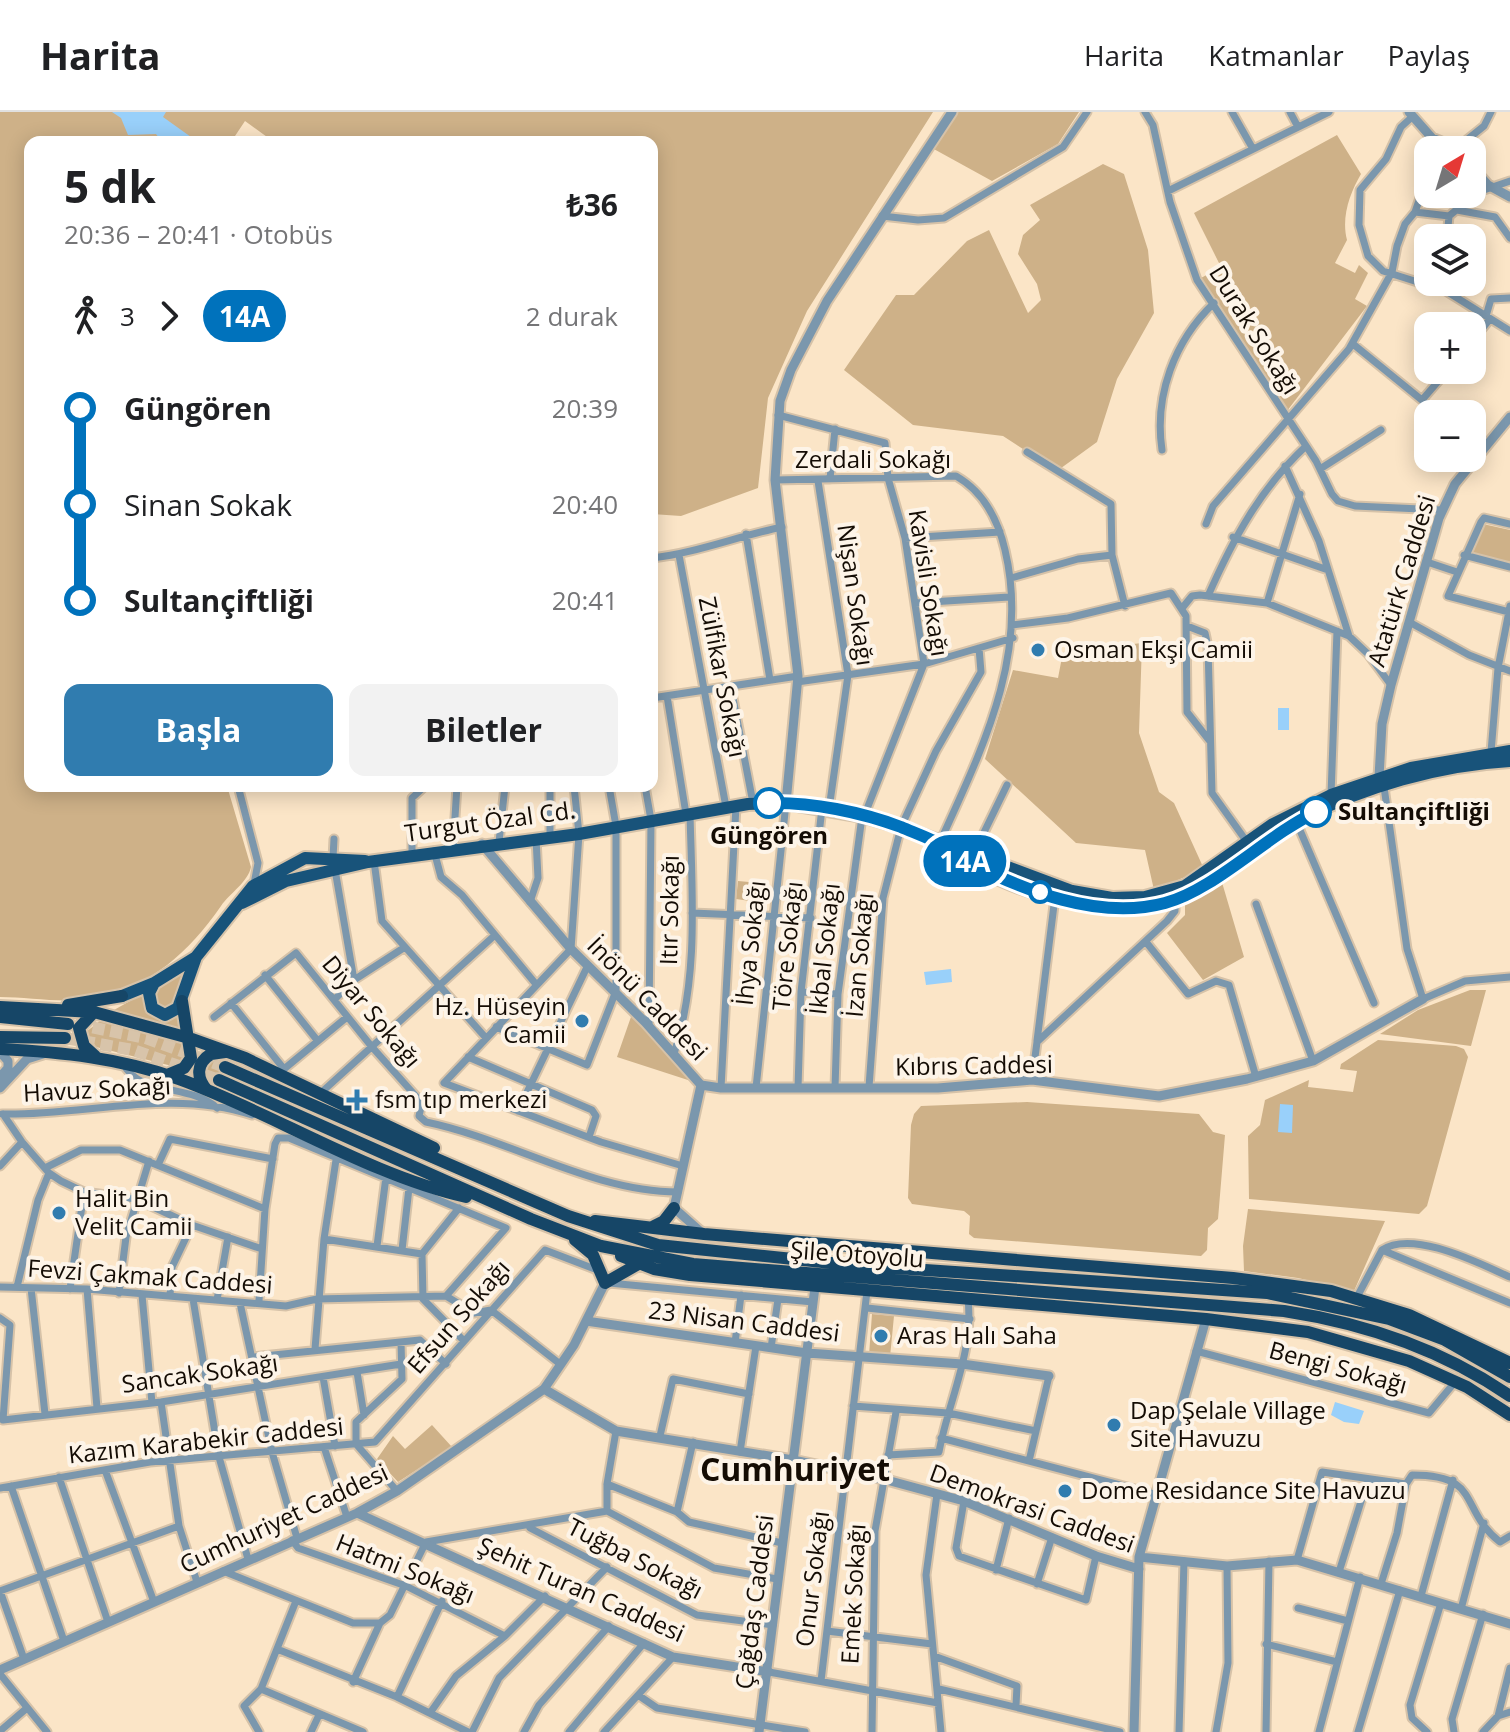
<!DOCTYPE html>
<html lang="tr">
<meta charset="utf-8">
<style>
:root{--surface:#fff;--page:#f2f2f2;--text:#202124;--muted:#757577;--line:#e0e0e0;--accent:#307caf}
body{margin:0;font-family:"Open Sans",sans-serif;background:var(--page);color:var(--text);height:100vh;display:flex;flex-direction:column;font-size:30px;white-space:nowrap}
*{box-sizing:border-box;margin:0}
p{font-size:26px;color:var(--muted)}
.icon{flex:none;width:44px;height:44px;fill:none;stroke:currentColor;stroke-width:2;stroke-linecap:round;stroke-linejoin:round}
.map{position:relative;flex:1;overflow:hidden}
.details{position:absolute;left:24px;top:24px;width:634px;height:656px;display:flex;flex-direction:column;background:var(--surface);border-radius:16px;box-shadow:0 4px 20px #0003}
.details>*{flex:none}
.badge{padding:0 16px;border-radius:26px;font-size:28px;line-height:52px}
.needle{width:52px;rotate:38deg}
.fabs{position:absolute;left:1414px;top:24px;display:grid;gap:16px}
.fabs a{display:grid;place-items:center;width:72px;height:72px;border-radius:16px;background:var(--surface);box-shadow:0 4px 20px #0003;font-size:40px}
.map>.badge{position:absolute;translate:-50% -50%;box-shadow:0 0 0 4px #fff}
.legs{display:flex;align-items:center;gap:12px;height:88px;padding:0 40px;font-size:26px}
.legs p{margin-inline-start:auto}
.head{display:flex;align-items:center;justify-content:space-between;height:136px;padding:0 40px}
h1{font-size:44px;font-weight:700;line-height:60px}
.cta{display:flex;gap:16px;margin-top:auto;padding:16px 40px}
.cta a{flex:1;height:92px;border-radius:16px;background:var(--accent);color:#fff;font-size:32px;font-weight:700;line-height:92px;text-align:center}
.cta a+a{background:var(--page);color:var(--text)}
ul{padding:0 40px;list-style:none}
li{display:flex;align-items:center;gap:28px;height:96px;font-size:30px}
li i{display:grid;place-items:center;width:12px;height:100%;margin:0 10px;background:currentColor}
li i::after{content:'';width:20px;height:20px;margin:-10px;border:6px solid;border-radius:50%;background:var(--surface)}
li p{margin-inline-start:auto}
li:first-child i{background:linear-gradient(#0000 50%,currentColor 0)}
li:last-child i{background:linear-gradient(currentColor 50%,#0000 0)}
header{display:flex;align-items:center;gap:48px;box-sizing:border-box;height:112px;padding:0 40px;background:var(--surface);border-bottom:2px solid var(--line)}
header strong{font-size:38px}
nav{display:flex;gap:44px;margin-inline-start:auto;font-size:28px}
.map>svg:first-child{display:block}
.green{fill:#ceb188}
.water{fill:#99d0fa}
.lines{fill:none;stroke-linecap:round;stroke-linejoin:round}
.trunk-tunnel{stroke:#d8c4aa;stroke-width:12;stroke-dasharray:12 6;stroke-linecap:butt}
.minor-casing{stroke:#d6c2a8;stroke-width:11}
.tertiary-casing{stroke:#d6c2a8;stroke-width:13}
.primary-casing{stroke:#d6c2a8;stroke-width:16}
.trunk-casing{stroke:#d6c2a8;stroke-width:16}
.minor{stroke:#7b97ad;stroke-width:7}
.tertiary{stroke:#7b97ad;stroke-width:9}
.primary{stroke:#18537a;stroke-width:12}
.trunk{stroke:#164667;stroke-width:12}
.line-1-casing{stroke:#fff;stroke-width:18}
.line-1{stroke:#0072bc;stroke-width:12}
.poi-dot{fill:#307caf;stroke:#fdf4e8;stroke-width:3}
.stop-1-dot{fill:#fff;stroke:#0072bc;stroke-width:4}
.labels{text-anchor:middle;stroke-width:8;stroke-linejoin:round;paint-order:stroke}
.street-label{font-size:24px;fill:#140c04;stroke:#fdf4e8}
.poi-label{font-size:24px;fill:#140c04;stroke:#fdf4e8;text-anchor:start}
.stop-label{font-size:24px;font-weight:bold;fill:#140c04;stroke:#fdf4e8;text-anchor:start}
.district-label{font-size:32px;font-weight:bold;fill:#140c04;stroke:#fdf4e8}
</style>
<header>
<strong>Harita</strong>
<nav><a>Harita</a><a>Katmanlar</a><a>Paylaş</a></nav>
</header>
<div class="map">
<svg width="1510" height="1620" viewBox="0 0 1510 1620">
<rect width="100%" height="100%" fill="#fbe5c7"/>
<!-- green -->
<path class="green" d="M0 0H933L807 199 768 286 758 376 681 404 652 402V30H274L245 9 231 30H30V674H227L251 755C248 770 230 781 221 794 188 841 152 874 94 886 65 892 29 885 0 885Z
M956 0H1079L1058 32 992 69 932 36Z
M1337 23 1361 62C1350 81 1341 105 1347 128L1335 151 1355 161 1359 153 1368 161 1355 187 1367 194 1287 299 1201 166 1221 155 1194 101Z
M1103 52 1124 62 1148 138 1154 201 1117 267 1097 330 1057 359 1003 324 913 313 844 258 896 183H914L967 129 989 118 1028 201 1041 188 1037 172 1018 142 1023 123 1040 108 1030 93Z
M1483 412 1510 418V453L1468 441Z
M1142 531 1139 621 1159 680 1174 691 1204 757 1154 778 1145 738 1076 731 985 647 1013 558 1058 566 1063 540Z
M1221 767 1244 845 1203 868 1167 821 1185 803V791Z
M738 769 760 771 757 790 736 787Z
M183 859 176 892 160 898 155 880Z
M1470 878H1486L1471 934 1380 922 1418 898Z
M144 881C143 896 149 906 164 907L180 900 184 918 114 898Z
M632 902 689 963 691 969 617 945Z
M101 908 184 927 188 939 182 951 172 954 96 935 86 920Z
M1378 928 1456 934 1464 937 1468 945 1427 1094 1419 1102 1249 1087 1248 1024 1260 1013 1265 988 1309 968 1308 975 1353 980 1357 959 1340 957 1341 952Z
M218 944 228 947 216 974 205 961 206 953Z
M1027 990 1199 1002 1213 1020 1225 1023 1218 1107 1208 1116 1207 1138 1201 1144 974 1126 969 1122 970 1104 964 1099 912 1092 908 1086 911 1013 914 1002 921 994Z
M1248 1097 1385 1109 1354 1179 1298 1166 1244 1159 1243 1134Z
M872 1202 894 1204 890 1245 869 1243Z
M432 1313 452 1335 398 1370 377 1347 393 1324 405 1337Z"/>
<!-- water -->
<path class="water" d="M112 0H166L163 5 191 25 187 30H162L156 22 128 23 121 6Z
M1278 596H1289V618H1278Z
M951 857 952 870 926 873 924 860Z
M1280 992 1293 993 1292 1021 1278 1020Z
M1335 1290 1364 1299 1359 1312 1344 1310 1331 1303Z
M1204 1370 1224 1376 1220 1388 1201 1382Z"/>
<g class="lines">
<!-- trunk-tunnel -->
<path class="trunk-tunnel" d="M75 912 146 926 225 955
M65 926 133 938 219 968"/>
<!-- minor casing -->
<g class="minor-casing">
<path id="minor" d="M1145 0 1153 13 1170 90 1197 168 1316 349 1332 382 1338 389 1355 394 1442 398
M1232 0 1253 37
M1290 0 1298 15
M1412 5 1401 15 1386 47 1360 78 1359 113 1368 144 1383 159 1446 179 1510 219
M1458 35 1484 14 1491 0
M1168 79 1329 0
M1457 98 1495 105 1510 126
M1415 100 1449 104
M882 104 918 108 944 106 1063 35 1087 0
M1447 126 1449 104 1478 80 1510 69
M1486 204 1491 187 1510 186
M1472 229 1490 207
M1353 232 1439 302
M1422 288 1448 258
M778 303 885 331 888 366 905 426 924 552 861 712 838 882 835 976
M1472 329 1483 338
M1162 338C1154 284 1174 229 1214 191
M1027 340 1111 392 1112 443 1125 494
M1285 354 1319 429 1349 524
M1320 357 1381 318
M830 367 835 317
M775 368 956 364C984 380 998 408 1005 438 1030 543 982 637 940 730
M818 369 848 563 829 697
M1206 412 1213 394 1349 237 1392 160 1397 134 1405 112 1415 100 1428 63
M746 422 770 568
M1233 425 1328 458
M905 426 1000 420
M679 443 726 695
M1464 443 1510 455
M652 446C696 441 738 424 782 415
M1427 450 1457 460
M1011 466 1078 447 1112 443
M1208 484C1233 427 1260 377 1306 334
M915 491 1009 485
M1267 491 1300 382
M1183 495 1192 484 1200 483 1267 491 1349 524 1368 542 1391 573
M1509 500 1448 484 1481 410 1484 406 1510 412
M1411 511 1469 543 1510 559
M1012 513 1068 506 1171 481 1186 504 1187 600 1209 628
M1187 514 1205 521 1208 535 1212 681 1247 730
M797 570 924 552 1013 526
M731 576 753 691
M667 584 686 702
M652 586 798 564
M1491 640 1498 556 1510 494
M238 674 258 751 254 772
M550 674V724
M574 674 579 722 571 837 444 971 601 1030 683 1054
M645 674 651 708 649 914
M1384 675 1407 837 1423 887 1465 869 1510 865
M1331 683 1337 519
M1296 709 1374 891
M499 730 505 674
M453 736 457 674
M434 739 441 765 462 783 535 871
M412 742V686L425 674
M973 743 1007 673
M374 749 382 809 486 926
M530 790 538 766 536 726
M1256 792 1313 949
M692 801 811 806
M1146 830 1188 882 1216 869 1229 873 1256 965
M265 863 317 928
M354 868 405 835
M801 880 838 882
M334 888 354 868 333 746 334 727
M231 891 284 957 347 905
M214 905 296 841 372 935 422 991 419 1004 426 1010C509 1027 593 1080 678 1080
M496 915 587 953 616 879V714L609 674
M1037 929 1055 785
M674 942C699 865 692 782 690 702
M468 945 592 998 596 1004 589 1025
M123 951C139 985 190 971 217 996
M1032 968 1037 930 1167 809 1175 799V788
M869 975 883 786 901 715 936 639 981 560 979 536
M721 976 736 694
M756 976 786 691
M798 976 801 880 822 696
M324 978 495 823
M518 999 588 853
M2 1002C84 1004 171 976 252 1003
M3 1002 22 1030 49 1061 61 1069 84 1080 136 1087 192 1113 262 1137
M158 1053 170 1027 273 1047
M0 1054 22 1030
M45 1056 81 1038H120L265 1097
M324 1127 422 1142 423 1187
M377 1134 386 1065
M402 1138 409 1076
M1382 1138C1413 1117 1480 1152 1510 1165
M422 1142 459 1096
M609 1171 813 1190
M0 1175 87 1177 286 1194 317 1187 446 1184 474 1201 491 1198 560 1252
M17 1175 38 1088 49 1061
M31 1176 45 1302
M70 1177 84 1080
M87 1177 97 1296
M119 1181 126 1125 149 1049
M142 1183 152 1291
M170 1184 172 1155 192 1113
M1357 1185 1382 1138 1510 1191
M193 1187 219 1345 248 1447
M423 1187 464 1229
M217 1188 228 1125
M259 1189 265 1097 275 1032 278 1026H289L506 1116 446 1184
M240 1191 272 1340 297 1426
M867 1196 970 1207
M0 1206 10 1213 3 1308
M735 1231 741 1183
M771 1236 778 1187
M315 1237 324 1127 336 1048
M1196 1239 1429 1301 1455 1270
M253 1245 420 1228 446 1252
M357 1260 364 1303
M323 1265 335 1334
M161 1290 179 1414 197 1470
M853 1294 948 1301 1036 1319
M3 1308 161 1290 401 1252
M660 1324 673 1267 749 1282
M941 1326 1154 1382
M356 1332V1310L402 1267 401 1230
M356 1332 397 1379
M324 1335 347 1405
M740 1340 756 1234
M888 1343 939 1340C948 1290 974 1240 968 1187
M1029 1349 1049 1264
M105 1358 154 1490
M59 1365 108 1510
M607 1372 677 1400 689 1410 782 1431
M11 1374 64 1529
M0 1376 150 1350 375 1330 545 1138 600 1159
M937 1382 926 1463 941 1620
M964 1389 956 1436 959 1444 1086 1488 1096 1444
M607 1399 714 1456 777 1467
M677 1400 693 1330
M530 1416 697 1503 773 1513
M292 1428 298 1436 406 1474 505 1524
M1297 1448 1322 1360 1406 1372 1412 1363C1483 1363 1458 1397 1500 1430L1510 1424
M996 1458 1009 1406
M223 1459 353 1511H380L390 1503 426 1430 607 1399V1372L616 1319
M1339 1460 1368 1367
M1037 1472 1052 1425
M1381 1472 1397 1421 1406 1372
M0 1479 179 1414
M0 1479 24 1547
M1421 1484 1453 1368
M1298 1496 1348 1509
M1461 1497 1484 1411
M827 1519 932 1532
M1266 1532 1337 1550
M277 1537 397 1585 468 1620
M934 1544 1017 1574 1016 1593
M673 1545 638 1583 657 1596 805 1620
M769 1560 938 1591
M0 1562 47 1620
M821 1569 867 1179
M353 1570 380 1511
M261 1577 363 1620
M939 1577 1120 1620
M397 1585 442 1489
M430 1601 456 1564 505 1524 545 1484
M1498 1604 1510 1556
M0 1619 27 1596
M259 1620 244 1594 261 1577 296 1489
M311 1620 319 1603
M472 1620 499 1566 607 1455
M524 1620 539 1593 609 1514
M569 1620 644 1531
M604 1620 638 1583
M872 1620 875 1419 896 1300
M1179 1620 1184 1449
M1216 1620 1228 1551 1227 1454
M1266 1620 1269 1449
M1319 1620 1360 1465
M1358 1620 1400 1478
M1427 1620 1412 1606 1410 1593 1441 1491
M1454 1620 1452 1607 1483 1502
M1483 1620 1498 1604 1510 1600"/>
</g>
<!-- tertiary casing -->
<g class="tertiary-casing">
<path id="tertiary" d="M1409 0 1432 26 1460 38
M1472 55 1488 73 1510 85
M1379 665 1382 612 1391 573 1439 406 1455 372 1510 305
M786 691 798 564 775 368 780 289 791 258 827 189 952 0
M482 732 571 837 645 910 701 973 674 1096 701 1120
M0 940 8 949V956L0 965
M701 973 721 976H938L1032 968 1159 984 1247 967 1313 949 1423 887
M0 976 27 947 43 942
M586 1209 807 1241 962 1252 1049 1264
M544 1277 616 1319 793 1348 883 1367 964 1389 1096 1444 1139 1457
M357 1401 673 1545 769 1560
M1139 1445 1227 1454 1297 1448 1510 1512
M0 1558 357 1401 397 1379 544 1277 574 1233 605 1171
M759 1620 815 1175
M1134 1620 1139 1445 1206 1207"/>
</g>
<!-- primary casing -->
<g class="primary-casing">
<path id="primary" d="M948 737C999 779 1120 814 1183 784 1225 764 1258 728 1300 707 1364 675 1438 653 1510 649
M242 791 286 769 368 750 579 722 748 692 786 691 863 704 901 715 1072 779 1112 786 1145 785 1185 774 1273 712 1331 683 1411 656 1510 639
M154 871 149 881 152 896 165 903 178 896 196 845 253 774 305 746 365 749
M122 884 154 871 196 845"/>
</g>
<!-- trunk casing -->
<g class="trunk-casing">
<path id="trunk" d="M68 893 122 884
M0 895 94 900 189 926 245 946 434 1036
M94 900 79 916 84 934 95 944
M0 905 68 912
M0 925 65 926
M0 937C62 940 120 946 179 967 273 1001 369 1063 466 1085
M225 955 568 1104 658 1133 851 1153 1267 1181 1389 1207 1445 1228 1510 1265
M167 963 184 956 191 946 182 889
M219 968 531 1107 601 1134 693 1152 1284 1199C1363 1211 1443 1238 1510 1284
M207 978C196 966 196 951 211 942L225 940
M595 1109 704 1122 1233 1166 1331 1179 1409 1203 1510 1251
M654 1114 664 1109 674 1096
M575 1128 593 1143 605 1171 640 1151
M621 1144 654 1157 690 1163 1206 1207 1308 1220 1409 1249 1467 1275 1510 1303"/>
</g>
<!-- minor -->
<use href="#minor" class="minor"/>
<!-- tertiary -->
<use href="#tertiary" class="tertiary"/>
<!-- primary -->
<use href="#primary" class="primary"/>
<!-- trunk -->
<use href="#trunk" class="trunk"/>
</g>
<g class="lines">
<!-- line-1 casing -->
<g class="line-1-casing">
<path id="line-1" d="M769 691C812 690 861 700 901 715 915 721 932 727 946 735 953 739 958 746 965 749 1024 778 1098 809 1165 791 1214 778 1266 724 1316 700"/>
</g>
<!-- line-1 -->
<use href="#line-1" class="line-1"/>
</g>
<!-- markers -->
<g class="poi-dot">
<circle cx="1038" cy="538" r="8"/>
<circle cx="582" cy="909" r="8"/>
<path d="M353 976h8v8h8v8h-8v8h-8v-8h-8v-8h8z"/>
<circle cx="59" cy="1101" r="8"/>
<circle cx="881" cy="1224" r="8"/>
<circle cx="1114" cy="1313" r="8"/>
<circle cx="1065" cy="1379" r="8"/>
</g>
<g class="stop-1-dot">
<circle cx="769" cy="691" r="14"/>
<circle cx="1316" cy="700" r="14"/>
<circle cx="1040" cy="780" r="10"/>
</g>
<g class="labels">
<!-- street labels -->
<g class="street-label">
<text transform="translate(1254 218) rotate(58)" y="8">Durak Sokağı</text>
<text x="873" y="356">Zerdali Sokağı</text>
<text transform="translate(1402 469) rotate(-73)" y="8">Atatürk Caddesi</text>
<text transform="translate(928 471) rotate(81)" y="8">Kavisli Sokağı</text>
<text transform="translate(855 483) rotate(82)" y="8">Nişan Sokağı</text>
<text transform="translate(722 565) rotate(79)" y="8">Zülfikar Sokağı</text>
<text transform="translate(490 710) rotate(-8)" y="8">Turgut Özal Cd.</text>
<text transform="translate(670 798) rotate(-89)" y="8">Itır Sokağı</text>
<text transform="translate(751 831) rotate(-84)" y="8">İhya Sokağı</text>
<text transform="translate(788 834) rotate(-84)" y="8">Töre Sokağı</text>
<text transform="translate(825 837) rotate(-84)" y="8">İkbal Sokağı</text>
<text transform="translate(860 843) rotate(-85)" y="8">İzan Sokağı</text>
<text transform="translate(647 887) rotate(46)" y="8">İnönü Caddesi</text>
<text transform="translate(371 900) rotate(50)" y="8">Diyar Sokağı</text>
<text transform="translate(974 954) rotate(-1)" y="8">Kıbrıs Caddesi</text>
<text transform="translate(97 978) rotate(-3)" y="8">Havuz Sokağı</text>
<text transform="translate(857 1143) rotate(4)" y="8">Şile Otoyolu</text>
<text transform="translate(150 1165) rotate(4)" y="8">Fevzi Çakmak Caddesi</text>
<text transform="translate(459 1205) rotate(-49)" y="8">Efsun Sokağı</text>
<text transform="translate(744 1210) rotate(7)" y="8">23 Nisan Caddesi</text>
<text transform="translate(1338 1256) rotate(15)" y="8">Bengi Sokağı</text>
<text transform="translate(200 1262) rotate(-8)" y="8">Sancak Sokağı</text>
<text transform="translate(206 1329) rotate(-6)" y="8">Kazım Karabekir Caddesi</text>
<text transform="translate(1032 1397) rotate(20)" y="8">Demokrasi Caddesi</text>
<text transform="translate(284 1407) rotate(-25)" y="8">Cumhuriyet Caddesi</text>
<text transform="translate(635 1447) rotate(27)" y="8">Tuğba Sokağı</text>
<text transform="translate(405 1457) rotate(22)" y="8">Hatmi Sokağı</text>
<text transform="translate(813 1467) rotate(-83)" y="8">Onur Sokağı</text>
<text transform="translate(581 1478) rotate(24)" y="8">Şehit Turan Caddesi</text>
<text transform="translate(854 1482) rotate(-87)" y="8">Emek Sokağı</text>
<text transform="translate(755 1490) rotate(-83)" y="8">Çağdaş Caddesi</text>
</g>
<!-- poi labels -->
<g class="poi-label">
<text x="1054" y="546">Osman Ekşi Camii</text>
<text x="566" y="903" text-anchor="end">Hz. Hüseyin<tspan x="566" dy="28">Camii</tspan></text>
<text x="375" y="996">fsm tıp merkezi</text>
<text x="75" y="1095">Halit Bin<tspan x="75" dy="28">Velit Camii</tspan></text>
<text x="897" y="1232">Aras Halı Saha</text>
<text x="1130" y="1307">Dap Şelale Village<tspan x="1130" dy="28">Site Havuzu</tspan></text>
<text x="1081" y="1387">Dome Residance Site Havuzu</text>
</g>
<!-- stop labels -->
<g class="stop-label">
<text x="1338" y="708">Sultançiftliği</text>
<text x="769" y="732" text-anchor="middle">Güngören</text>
</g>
<!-- district labels -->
<g class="district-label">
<text x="795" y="1369">Cumhuriyet</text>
</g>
</g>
</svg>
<div class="fabs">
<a><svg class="needle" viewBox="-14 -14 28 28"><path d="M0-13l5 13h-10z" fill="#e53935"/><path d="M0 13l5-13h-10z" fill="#757577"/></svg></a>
<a><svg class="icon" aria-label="layers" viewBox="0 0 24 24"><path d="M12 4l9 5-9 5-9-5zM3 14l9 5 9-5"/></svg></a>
<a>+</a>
<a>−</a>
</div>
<b class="badge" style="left:965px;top:749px;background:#0072bc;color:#fff">14A</b>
<section class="details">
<div class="head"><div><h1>5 dk</h1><p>20:36 – 20:41 · Otobüs</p></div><b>₺36</b></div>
<div class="legs"><svg class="icon" aria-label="walk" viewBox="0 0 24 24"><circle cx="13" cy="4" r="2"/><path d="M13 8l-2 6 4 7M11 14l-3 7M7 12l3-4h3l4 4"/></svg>3<svg class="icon" aria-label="forward" viewBox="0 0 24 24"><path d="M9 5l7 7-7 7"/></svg><b class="badge" style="background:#0072bc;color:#fff">14A</b><p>2 durak</p></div>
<ul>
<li><i style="color:#0072bc"></i><b>Güngören</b><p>20:39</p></li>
<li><i style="color:#0072bc"></i><span>Sinan Sokak</span><p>20:40</p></li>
<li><i style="color:#0072bc"></i><b>Sultançiftliği</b><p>20:41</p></li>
</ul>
<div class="cta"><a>Başla</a><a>Biletler</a></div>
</section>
</div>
